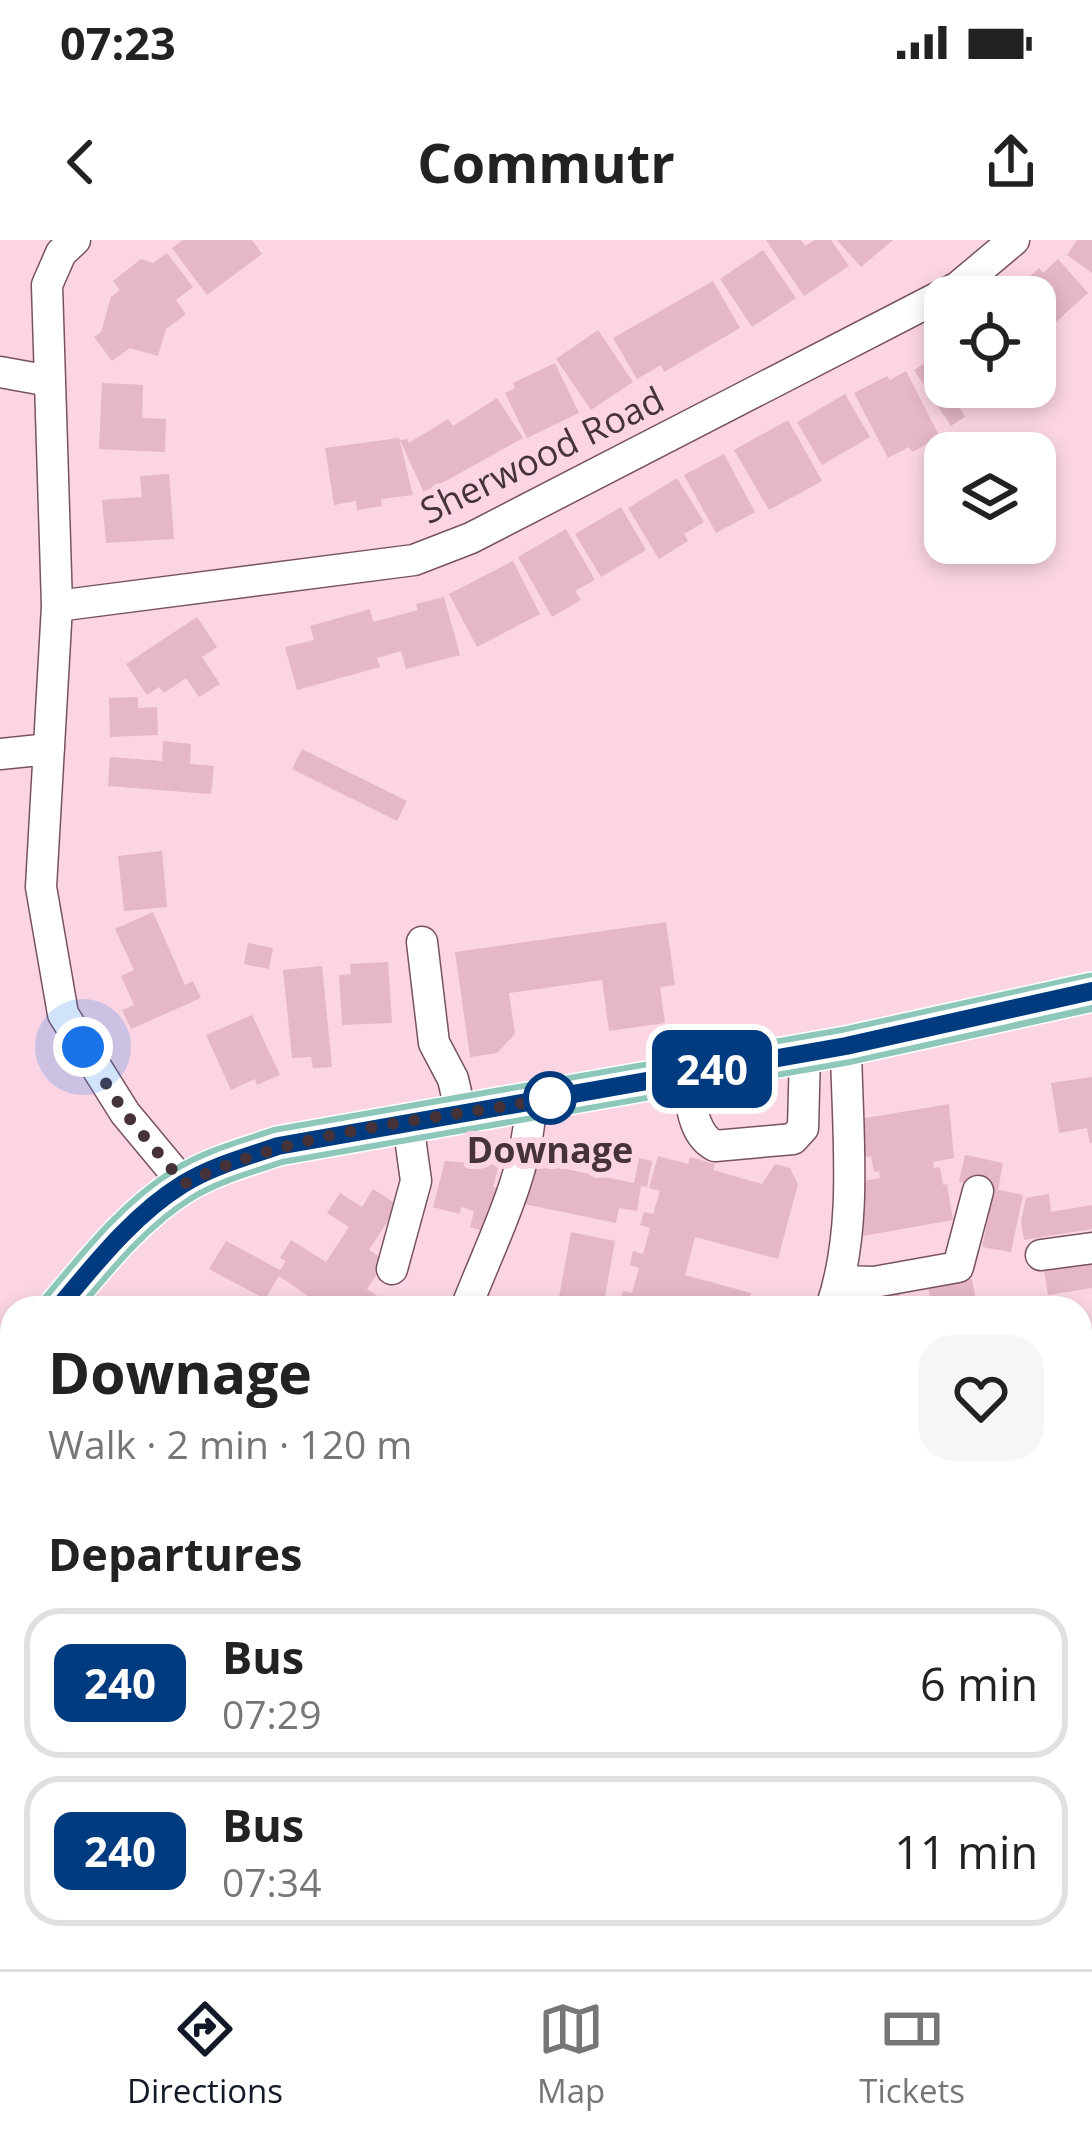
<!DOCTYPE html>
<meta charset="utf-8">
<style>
:root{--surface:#fff;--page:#f6f6f6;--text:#222;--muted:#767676;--line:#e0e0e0;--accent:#111827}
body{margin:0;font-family:"Open Sans",sans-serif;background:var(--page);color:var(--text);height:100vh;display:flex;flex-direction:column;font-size:45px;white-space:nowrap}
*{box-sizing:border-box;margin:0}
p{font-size:39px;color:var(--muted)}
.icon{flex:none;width:66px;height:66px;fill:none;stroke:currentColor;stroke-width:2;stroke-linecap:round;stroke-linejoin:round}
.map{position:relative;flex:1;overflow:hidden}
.drawer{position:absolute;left:0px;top:1056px;width:1092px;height:675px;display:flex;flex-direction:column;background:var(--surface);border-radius:36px 36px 0 0;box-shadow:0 6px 18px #0003}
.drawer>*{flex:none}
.badge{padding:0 24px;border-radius:18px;font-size:42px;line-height:78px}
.buttons{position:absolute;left:924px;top:36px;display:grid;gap:24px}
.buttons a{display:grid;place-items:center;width:132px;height:132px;border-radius:24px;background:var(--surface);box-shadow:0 6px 18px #0003;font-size:60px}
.you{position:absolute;width:60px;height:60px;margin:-30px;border:9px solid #fff;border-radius:50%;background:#1a73e8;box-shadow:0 0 0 18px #1a73e833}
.map>.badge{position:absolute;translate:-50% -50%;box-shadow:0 0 0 6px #fff}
h2{padding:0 48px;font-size:45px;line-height:108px}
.round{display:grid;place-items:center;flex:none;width:126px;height:126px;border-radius:36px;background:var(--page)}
.summary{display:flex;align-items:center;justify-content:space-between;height:204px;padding:0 48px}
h1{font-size:57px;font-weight:700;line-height:90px}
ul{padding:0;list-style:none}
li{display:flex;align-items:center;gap:36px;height:150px;margin:0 24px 18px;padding:0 24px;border:6px solid var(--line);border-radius:36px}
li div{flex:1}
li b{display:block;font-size:45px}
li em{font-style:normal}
li .badge{min-width:132px;font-weight:700;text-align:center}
.status{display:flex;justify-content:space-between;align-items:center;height:84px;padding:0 60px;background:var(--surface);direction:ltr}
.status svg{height:33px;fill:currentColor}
header{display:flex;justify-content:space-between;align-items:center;height:156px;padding:0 48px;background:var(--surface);font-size:54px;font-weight:700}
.menu{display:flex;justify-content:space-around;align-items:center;height:168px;border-top:3px solid var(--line);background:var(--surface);font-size:33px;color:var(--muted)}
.menu a{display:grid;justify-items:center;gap:6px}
.menu .active{color:var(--accent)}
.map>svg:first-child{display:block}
.building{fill:#e5b7c8}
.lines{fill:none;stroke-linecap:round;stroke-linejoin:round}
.minor-casing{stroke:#795261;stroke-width:33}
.major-casing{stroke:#fff;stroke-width:42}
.minor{stroke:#fff;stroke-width:30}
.major{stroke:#8dc7b9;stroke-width:39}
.line-casing{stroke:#fff;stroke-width:27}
.line{stroke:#003b80;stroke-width:18}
.walk{stroke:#453339;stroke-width:12;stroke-dasharray:0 21.6}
.stop-dot{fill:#fff;stroke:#003b80;stroke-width:6}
.labels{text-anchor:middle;stroke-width:12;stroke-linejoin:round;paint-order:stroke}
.street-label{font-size:36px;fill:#453339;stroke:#fbd5e3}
.stop-label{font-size:36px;font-weight:bold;fill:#453339;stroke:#fbd5e3}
</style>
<div class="status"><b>07:23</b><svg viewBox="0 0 49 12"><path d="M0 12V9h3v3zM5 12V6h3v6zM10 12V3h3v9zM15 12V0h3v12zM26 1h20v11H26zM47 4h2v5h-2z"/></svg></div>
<header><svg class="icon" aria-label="back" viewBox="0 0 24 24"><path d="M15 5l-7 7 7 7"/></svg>Commutr<svg class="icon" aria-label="share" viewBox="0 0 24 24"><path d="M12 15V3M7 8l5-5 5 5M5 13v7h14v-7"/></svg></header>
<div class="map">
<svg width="1092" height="1729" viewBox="0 0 1092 1729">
<rect width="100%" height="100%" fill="#fbd5e3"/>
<!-- building -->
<path class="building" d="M183 0H252L262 14 207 55 172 8Z
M766 0H801L805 6 815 0H831L849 26 804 56Z
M837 0H893L861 27Z
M1077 0H1092V33L1067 15Z
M763 10 796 58 752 87 720 39Z
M167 13 193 47 176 60 186 74 166 89 158 116 130 108 112 121 94 97 101 92 111 57 120 50 113 41 141 19 153 23Z
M1058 19 1088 53 1047 90 1035 77V57H1026L1029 54 1021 44 1039 28 1043 33Z
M713 41 740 88 664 132 661 125 637 139 613 98Z
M598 90 633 142 591 170 556 119Z
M1035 95 1046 112 1035 120Z
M945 110V147H992L960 168 965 177 951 186 914 130Z
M555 123 579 173 527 198 505 153 515 148 513 143Z
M906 131 940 197 912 212 909 207 888 218 854 153 887 136 890 140Z
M102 143 143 145 142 178 166 179 165 212 99 209Z
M845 154 870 197 822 225 797 182Z
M497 158 523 198 424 253 400 200 407 199 409 203 448 179 453 186Z
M788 180 822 241 769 270 734 210Z
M399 198 413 255 381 259 382 266 357 270 356 261 334 265 325 208Z
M724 214 755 272 716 293 684 235Z
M169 234 174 299 106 303 102 260 142 257 140 236Z
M677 238 704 282 684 294 688 301 659 319 628 268Z
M621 267 646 310 601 337 575 294Z
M566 289 595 340 575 351 581 360 552 377 518 317Z
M513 321 540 374 477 407 449 354Z
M444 357 460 415 406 429 401 411 377 418 380 427 297 450 285 407 314 400 310 386 370 369 373 382 418 370 416 364Z
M197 377 217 407 202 417 220 444 199 457 186 438 164 453 159 447 147 455 126 424Z
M138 457V468L157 467 158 495 110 497 109 458Z
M163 501 191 504 190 524 214 526 211 554 108 546 110 517 162 521Z
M302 509 407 561 397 581 292 529Z
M162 611 167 667 124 671 118 616Z
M153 672 185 745 193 741 201 758 131 789 122 770 134 765 121 736 134 730 115 689Z
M666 682 675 745 660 747 665 783 609 791 602 740 509 753 515 794 497 813 470 817 455 712Z
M248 703 273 708 269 729 244 724Z
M388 722 392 783 342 785 339 735 351 734 350 724Z
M322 726 332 827 313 828 311 817 292 818 283 730Z
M252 775 280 835 257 845 255 839 231 850 206 795Z
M1092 837V903H1090L1087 888 1059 893 1051 843Z
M949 864 954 918 933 922 934 928 940 927 943 945 947 944 953 980 863 996 858 942 880 938 879 931 874 932 871 916 866 917 860 879Z
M965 915 1003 923 998 950 959 942Z
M658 916 688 924 690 917 715 924 713 930 762 944 775 924 790 928 798 944 778 1019 695 997 685 1035 751 1053 747 1068H628L619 1064 623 1051 632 1053 639 1028 630 1025 633 1011 643 1014 650 988 640 985 644 972 653 974 660 951 649 948Z
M639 918 652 921 647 947 641 946 637 971 619 968 616 983 524 964 531 922 634 943Z
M445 921 499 925 493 947 498 948 483 991 470 987 474 971 461 967 460 974 433 967Z
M373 949 398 965 369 1010 386 1021 367 1049 388 1063 385 1068H325L279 1036 265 1059 209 1029 226 1001 280 1030 286 1021 280 1018 291 1000 326 1022 349 987 327 973 340 953 362 967Z
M994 949 1023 955 1011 1012 982 1007Z
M1049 954 1051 972 1092 965V989L1024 1000 1021 981 1026 958Z
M571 992 615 1001 603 1068H557Z
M1092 1022V1048L1048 1055 1044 1029Z
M972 1039 977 1066 932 1068 928 1046Z
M899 1051 902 1068H862L861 1057Z
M173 1056 193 1068H166Z
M0 1348 12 1357V1388L0 1403Z
M12 1399V1423L0 1413Z
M1080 1415 1092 1418V1488L1088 1502 1080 1499Z
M29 1719H86L82 1729H53Z
M279 1719H345L348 1729H282Z
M592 1719H637L641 1729H596Z
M847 1719H867L878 1729H838Z"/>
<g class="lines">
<!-- minor casing -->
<g class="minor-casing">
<path id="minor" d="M75 0 61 13 47 45 57 366 41 647 63 774 125 873 184 944
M0 132 50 141
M57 366 414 320 471 298 958 47 1014 0
M0 514 49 509
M422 702 434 803 453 839 461 874
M686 834C691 858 691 894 715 906L793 899 803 888 805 813
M1041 1015 1092 1008
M392 1029 416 941 408 883
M840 1041 874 1042 958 1027 978 951
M466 1068C491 1003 529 932 531 861
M831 1068C859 987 847 891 846 806
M1080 1134 1092 1138
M1080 1381 1092 1384
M0 1470 12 1484
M0 1673 12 1644
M737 1719 738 1729
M185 1729 191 1719"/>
</g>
<!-- major casing -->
<g class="major-casing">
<path id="major" d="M58 1068C95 1024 133 975 183 944 212 926 246 917 278 906L846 806 1092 752
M0 1137 12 1122"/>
</g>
<!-- minor -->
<use href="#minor" class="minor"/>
<!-- major -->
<use href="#major" class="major"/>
</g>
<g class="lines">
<!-- line casing -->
<g class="line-casing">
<path id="line" d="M58 1068C95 1024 133 975 183 944 212 926 246 917 278 906L846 806 1092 751"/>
</g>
<!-- line -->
<use href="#line" class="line"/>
<!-- walk -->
<path class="walk" d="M83 807 124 872 184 944C297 888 428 882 550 858"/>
</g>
<!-- markers -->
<circle class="stop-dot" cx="550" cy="858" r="24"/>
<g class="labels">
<!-- street labels -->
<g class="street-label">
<text transform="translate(542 215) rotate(-26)" y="13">Sherwood Road</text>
</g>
<!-- stop labels -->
<g class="stop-label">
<text x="550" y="923">Downage</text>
</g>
</g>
</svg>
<div class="buttons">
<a><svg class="icon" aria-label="locate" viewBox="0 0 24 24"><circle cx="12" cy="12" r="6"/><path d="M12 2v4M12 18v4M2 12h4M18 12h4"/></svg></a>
<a><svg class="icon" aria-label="layers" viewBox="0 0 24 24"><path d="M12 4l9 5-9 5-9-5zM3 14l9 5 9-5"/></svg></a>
</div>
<div class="you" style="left:83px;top:807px"></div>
<b class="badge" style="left:712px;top:829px;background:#003b80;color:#fff">240</b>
<section class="drawer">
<div class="summary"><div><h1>Downage</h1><p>Walk · 2 min · 120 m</p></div><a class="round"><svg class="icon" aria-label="heart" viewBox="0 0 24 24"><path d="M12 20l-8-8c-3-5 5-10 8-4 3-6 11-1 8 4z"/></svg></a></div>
<h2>Departures</h2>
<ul>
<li><span class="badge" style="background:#003b80;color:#fff">240</span><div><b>Bus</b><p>07:29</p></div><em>6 min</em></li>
<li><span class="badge" style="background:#003b80;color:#fff">240</span><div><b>Bus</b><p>07:34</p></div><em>11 min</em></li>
</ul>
</section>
</div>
<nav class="menu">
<a class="active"><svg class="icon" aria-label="directions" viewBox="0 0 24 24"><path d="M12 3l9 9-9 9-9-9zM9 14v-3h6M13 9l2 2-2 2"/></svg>Directions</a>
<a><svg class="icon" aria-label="map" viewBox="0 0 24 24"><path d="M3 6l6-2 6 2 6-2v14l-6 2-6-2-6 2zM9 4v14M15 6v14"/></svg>Map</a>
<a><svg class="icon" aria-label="tickets" viewBox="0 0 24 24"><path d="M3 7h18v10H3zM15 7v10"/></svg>Tickets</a>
</nav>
